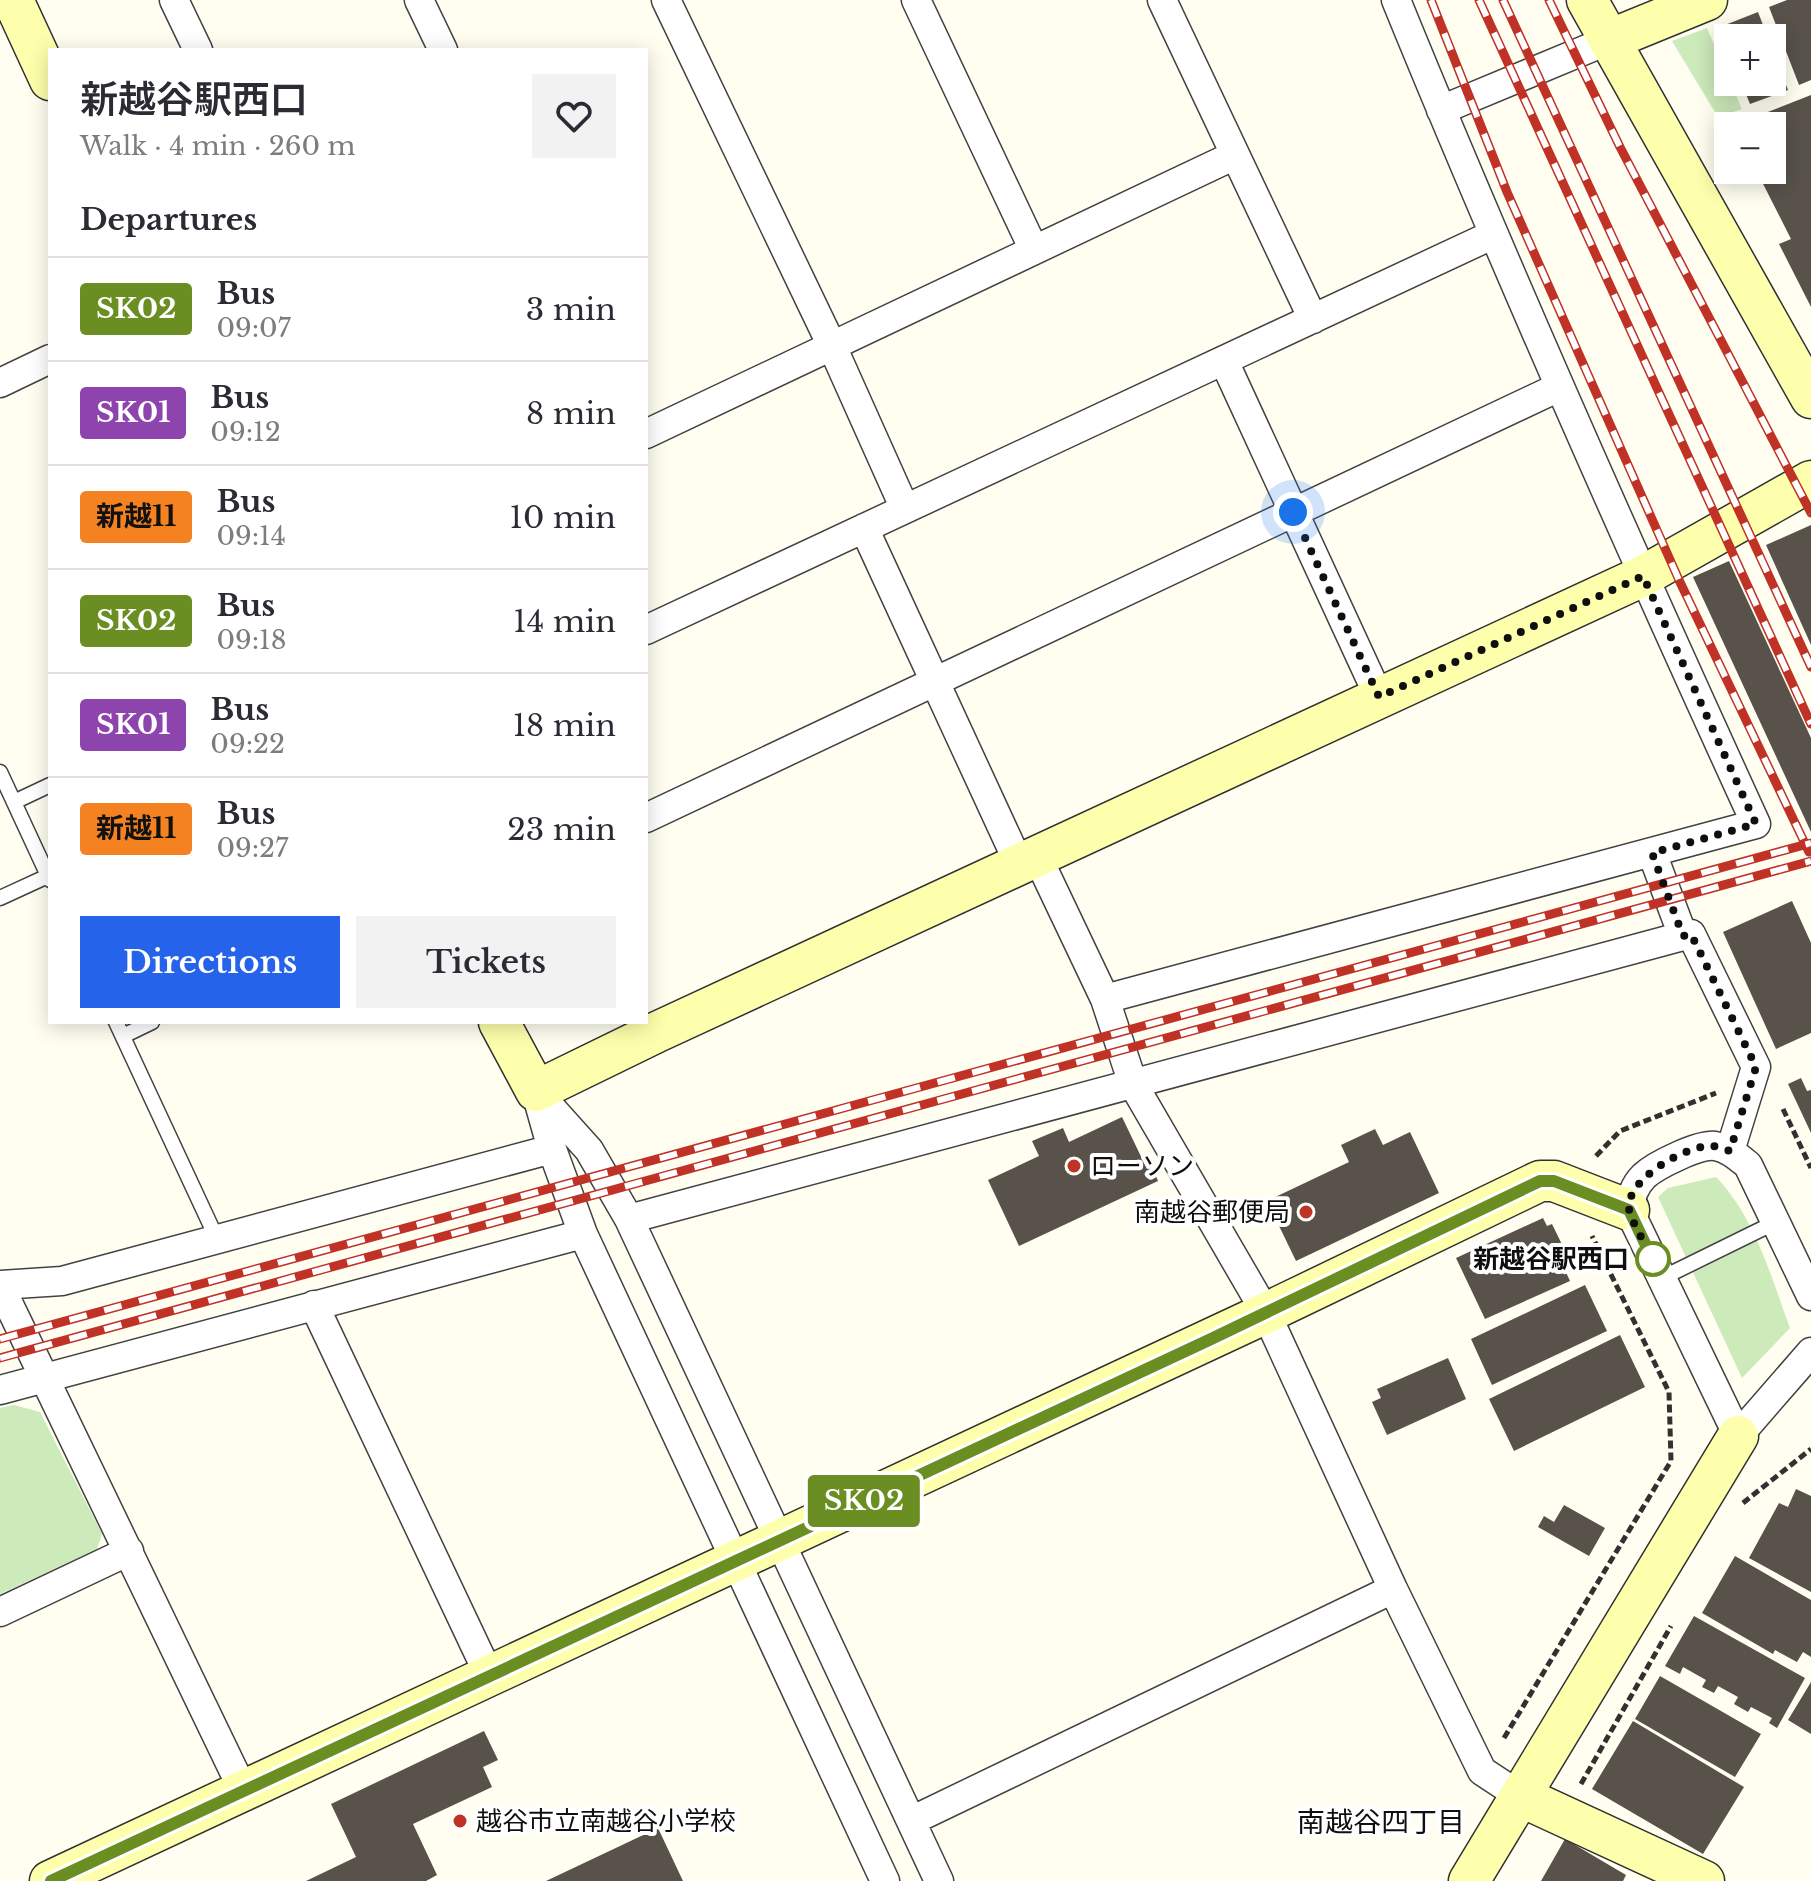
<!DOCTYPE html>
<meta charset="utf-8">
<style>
:root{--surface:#fff;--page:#f2f2f3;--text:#2b2b33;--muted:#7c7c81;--line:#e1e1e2;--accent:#2563eb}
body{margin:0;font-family:"Libre Baskerville","Noto Sans JP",serif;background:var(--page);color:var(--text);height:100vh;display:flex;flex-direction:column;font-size:30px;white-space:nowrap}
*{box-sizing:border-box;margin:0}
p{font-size:26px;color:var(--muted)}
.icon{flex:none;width:44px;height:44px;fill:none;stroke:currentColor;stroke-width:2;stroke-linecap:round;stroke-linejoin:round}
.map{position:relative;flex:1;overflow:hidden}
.side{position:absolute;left:48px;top:48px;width:600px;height:976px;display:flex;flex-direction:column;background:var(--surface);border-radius:0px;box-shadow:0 4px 20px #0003}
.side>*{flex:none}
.badge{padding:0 16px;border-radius:6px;font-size:28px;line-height:52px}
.controls{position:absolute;left:1714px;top:24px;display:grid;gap:16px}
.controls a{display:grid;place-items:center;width:72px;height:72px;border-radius:0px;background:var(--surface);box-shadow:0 4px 20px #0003;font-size:40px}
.you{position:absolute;width:40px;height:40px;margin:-20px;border:6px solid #fff;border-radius:50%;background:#1a73e8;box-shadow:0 0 0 12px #1a73e833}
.map>.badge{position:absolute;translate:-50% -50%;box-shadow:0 0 0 4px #fff}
h2{padding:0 32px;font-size:30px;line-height:72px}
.round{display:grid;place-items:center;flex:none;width:84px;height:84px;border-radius:0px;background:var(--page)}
.headline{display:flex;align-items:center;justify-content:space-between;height:136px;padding:0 32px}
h1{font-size:38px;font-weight:600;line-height:60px}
.primary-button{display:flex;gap:16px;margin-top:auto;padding:16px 32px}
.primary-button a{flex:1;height:92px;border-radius:0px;background:var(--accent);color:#fff;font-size:32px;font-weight:600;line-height:92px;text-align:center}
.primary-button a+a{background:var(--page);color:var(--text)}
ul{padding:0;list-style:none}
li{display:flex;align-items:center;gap:24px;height:104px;padding:0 32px;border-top:2px solid var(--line)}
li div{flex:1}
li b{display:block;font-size:30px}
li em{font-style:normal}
li .badge{min-width:88px;font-weight:700;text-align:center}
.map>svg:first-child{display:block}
.green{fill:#cdeaba}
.building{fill:#58524b}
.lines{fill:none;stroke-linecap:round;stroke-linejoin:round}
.lane-casing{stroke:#424242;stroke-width:17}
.street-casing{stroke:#424242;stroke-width:31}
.secondary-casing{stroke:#313131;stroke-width:43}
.path{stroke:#313131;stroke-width:5;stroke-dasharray:8 4;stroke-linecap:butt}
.lane{stroke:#fff;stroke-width:14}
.street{stroke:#fff;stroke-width:28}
.secondary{stroke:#feffac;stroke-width:40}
.rail-casing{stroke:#c03226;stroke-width:9}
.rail{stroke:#fff;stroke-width:6;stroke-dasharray:18;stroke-linecap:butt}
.line-casing{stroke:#fff;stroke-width:18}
.line{stroke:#6b8e23;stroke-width:12}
.walk{stroke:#0f0f0f;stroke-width:8;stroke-dasharray:0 14.4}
.poi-dot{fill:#c03226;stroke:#fff;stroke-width:3}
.stop-dot{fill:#fff;stroke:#6b8e23;stroke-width:4}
.labels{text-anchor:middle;stroke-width:8;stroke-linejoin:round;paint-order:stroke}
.poi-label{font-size:26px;fill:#0f0f0f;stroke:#fff;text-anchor:start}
.stop-label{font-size:26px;font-weight:bold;fill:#0f0f0f;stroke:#fff;text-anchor:end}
.neighbourhood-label{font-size:28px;fill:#0f0f0f;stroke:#fff}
</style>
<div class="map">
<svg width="1811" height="1881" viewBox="0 0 1811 1881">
<rect width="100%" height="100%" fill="#fffef1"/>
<!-- green -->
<path class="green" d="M1707 28 1742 109 1718 117 1672 41Z
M1716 1177C1755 1217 1771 1277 1790 1328L1742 1378 1658 1197 1668 1188Z
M14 1405 40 1412 102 1534 97 1549 0 1594V1408Z"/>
<!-- building -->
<path class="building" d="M1787 0H1811V80L1799 85 1769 7Z
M1758 12 1768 38H1728V47L1720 27Z
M1772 49 1788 90 1750 104 1741 82H1772Z
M1811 95V307L1779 244 1791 239 1756 170H1772V126H1732Z
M1811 525V645L1766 545Z
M1729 561 1811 738V832L1693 577Z
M1792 901 1811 943V1033L1776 1049 1723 932Z
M1801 1078 1807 1091 1811 1090V1133L1788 1084Z
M1122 1117 1147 1169 1152 1166 1158 1181 1019 1246 988 1180 1039 1156 1032 1141 1063 1128 1069 1142Z
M1375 1129 1383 1145 1410 1132 1439 1193 1296 1261 1267 1201 1349 1162 1341 1145Z
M1543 1218 1547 1226 1552 1224 1572 1265 1564 1268 1570 1281 1485 1319 1456 1258Z
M1585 1285 1607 1331 1492 1385 1471 1339Z
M1620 1335 1645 1387 1514 1451 1489 1399Z
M1448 1358 1466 1399 1387 1435 1372 1402 1381 1398 1377 1389Z
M1796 1489 1811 1496V1592L1749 1558 1779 1503 1788 1507Z
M1564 1505 1605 1528 1589 1556 1538 1527 1544 1516 1554 1522Z
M1735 1556 1811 1600V1657L1803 1652 1797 1662 1775 1650 1773 1654 1702 1613Z
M1694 1616 1805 1678 1777 1728 1769 1723 1772 1718 1751 1707 1748 1712 1734 1704 1738 1697 1718 1686 1714 1693 1702 1687 1706 1680 1683 1667 1680 1674 1665 1666Z
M1660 1676 1761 1734 1735 1777 1635 1719Z
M1811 1682V1734L1788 1720Z
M1633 1721 1744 1787 1703 1854 1592 1789Z
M484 1731 498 1760 483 1767 492 1787 413 1824 437 1875 426 1881H306L356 1857 331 1804Z
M658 1828 683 1881H546Z
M1565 1839 1626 1875 1623 1881H1541Z"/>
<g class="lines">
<!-- lane casing -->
<g class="lane-casing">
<path id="lane" d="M0 772 50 880
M14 802 50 785
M0 898 50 875
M116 1022 217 1239
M123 1036 152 1022
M1662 1278 1776 1222"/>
</g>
<!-- street casing -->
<g class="street-casing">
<path id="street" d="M174 0 198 50
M419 0 443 50
M666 0 832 346 905 509
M916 0 1034 250
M1162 0 1313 319
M1441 110 1609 40
M1224 361 1379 697
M0 383 50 359
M646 434 1235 155
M864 528 1019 864
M646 630 1492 235
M646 818 1559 387
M1652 853 1683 936 1691 934 1756 1067 1730 1151
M1037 856 1105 999 1133 1084 1266 1313 1393 1589 1482 1771 1520 1796
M1105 999 1756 824C1631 551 1509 277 1396 0
M536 1091 589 1150 629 1219 939 1881
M537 1096 552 1149 583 1234 885 1881
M629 1219 1683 936
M0 1285 62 1281 552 1149
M0 1286 243 1790
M1811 1296 1748 1165C1738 1157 1728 1148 1715 1146 1699 1144 1656 1165 1644 1176 1634 1186 1631 1197 1629 1210L1738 1436 1811 1352
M314 1305 489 1675
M0 1390 583 1234
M0 1612 129 1551
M911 1821 1393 1589"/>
</g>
<!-- secondary casing -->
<g class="secondary-casing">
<path id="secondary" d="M13 0 50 80
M1587 0 1811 398
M1609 40 1707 0
M499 1022 536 1091 657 1032 1643 576 1811 481
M1520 1796 1704 1881
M50 1881 1266 1313 1540 1181H1554L1629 1210
M1469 1881 1738 1436"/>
</g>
<!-- path -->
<path class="path" d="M1783 1109 1811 1168
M1596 1156 1620 1131 1716 1093
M1743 1503 1811 1449
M1504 1738 1671 1461 1669 1392 1592 1236
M1581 1784 1671 1626"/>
<!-- lane -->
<use href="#lane" class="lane"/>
<!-- street -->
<use href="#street" class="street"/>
<!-- secondary -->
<use href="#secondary" class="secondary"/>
<!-- rail casing -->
<g class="rail-casing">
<path id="rail" d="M1431 0 1507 192 1679 580 1809 852
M1479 0 1811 724
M1503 0 1811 667
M1549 0 1620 147 1811 513
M0 1339 1811 843
M0 1358 1811 861"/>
</g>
<!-- rail -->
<use href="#rail" class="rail"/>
</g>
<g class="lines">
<!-- line casing -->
<g class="line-casing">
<path id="line" d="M51 1881 1209 1340 1540 1181H1554L1629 1210 1653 1260"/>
</g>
<!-- line -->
<use href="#line" class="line"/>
<!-- walk -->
<path class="walk" d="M1293 512 1379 697 1643 576 1756 824 1652 853 1683 936 1691 934 1756 1067 1730 1151C1725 1150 1718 1146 1712 1146 1686 1145 1626 1179 1629 1209 1631 1221 1648 1249 1653 1259"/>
</g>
<!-- markers -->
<g class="poi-dot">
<circle cx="1074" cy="1166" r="8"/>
<circle cx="1306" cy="1212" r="8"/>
<circle cx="460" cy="1821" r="8"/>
</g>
<circle class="stop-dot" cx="1653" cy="1259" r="16"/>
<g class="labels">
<!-- poi labels -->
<g class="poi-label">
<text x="1090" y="1175">ローソン</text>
<text x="1290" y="1221" text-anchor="end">南越谷郵便局</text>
<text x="476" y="1830">越谷市立南越谷小学校</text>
</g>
<!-- stop labels -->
<g class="stop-label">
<text x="1629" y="1268">新越谷駅西口</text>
</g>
<!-- neighbourhood labels -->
<g class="neighbourhood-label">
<text x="1381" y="1832">南越谷四丁目</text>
</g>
</g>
</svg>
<div class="controls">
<a>+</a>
<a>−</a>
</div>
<div class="you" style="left:1293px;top:512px"></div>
<b class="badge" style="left:864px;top:1501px;background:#6b8e23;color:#fff">SK02</b>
<section class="side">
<div class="headline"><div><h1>新越谷駅西口</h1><p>Walk · 4 min · 260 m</p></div><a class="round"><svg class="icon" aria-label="heart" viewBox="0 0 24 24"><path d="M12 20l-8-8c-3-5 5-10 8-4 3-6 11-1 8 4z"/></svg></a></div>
<h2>Departures</h2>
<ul>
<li><span class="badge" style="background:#6b8e23;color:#fff">SK02</span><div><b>Bus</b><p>09:07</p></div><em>3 min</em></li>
<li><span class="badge" style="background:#8e44ad;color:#fff">SK01</span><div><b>Bus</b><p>09:12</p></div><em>8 min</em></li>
<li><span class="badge" style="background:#f58220;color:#111">新越11</span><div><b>Bus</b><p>09:14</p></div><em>10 min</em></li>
<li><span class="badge" style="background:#6b8e23;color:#fff">SK02</span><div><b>Bus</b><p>09:18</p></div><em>14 min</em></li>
<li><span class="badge" style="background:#8e44ad;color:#fff">SK01</span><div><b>Bus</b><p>09:22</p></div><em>18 min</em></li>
<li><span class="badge" style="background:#f58220;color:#111">新越11</span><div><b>Bus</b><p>09:27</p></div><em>23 min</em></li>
</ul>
<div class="primary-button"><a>Directions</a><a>Tickets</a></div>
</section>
</div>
